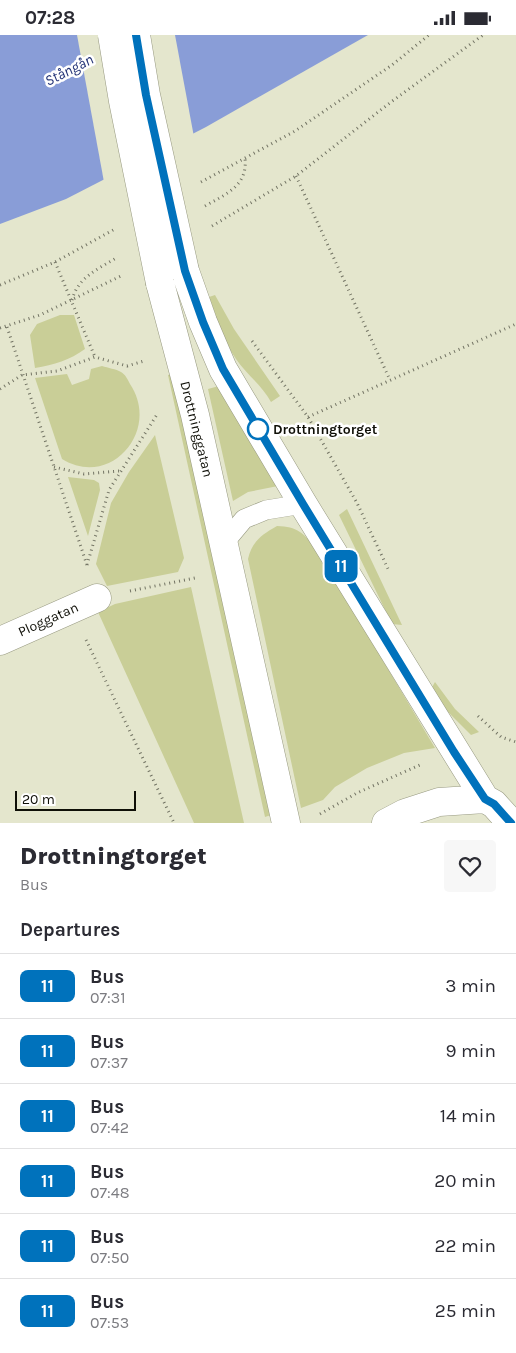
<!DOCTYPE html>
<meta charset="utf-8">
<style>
:root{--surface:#fff;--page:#f7f7f7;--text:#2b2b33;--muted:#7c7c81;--line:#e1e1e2}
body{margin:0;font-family:Karla,sans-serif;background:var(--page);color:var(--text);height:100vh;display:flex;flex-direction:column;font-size:19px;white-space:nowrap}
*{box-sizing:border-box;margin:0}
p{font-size:16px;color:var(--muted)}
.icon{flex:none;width:28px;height:28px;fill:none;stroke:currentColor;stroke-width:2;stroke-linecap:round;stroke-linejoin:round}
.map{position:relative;height:788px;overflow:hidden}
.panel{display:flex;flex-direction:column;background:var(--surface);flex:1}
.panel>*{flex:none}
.badge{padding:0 10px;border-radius:8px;font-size:18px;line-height:32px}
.scale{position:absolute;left:15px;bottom:12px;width:121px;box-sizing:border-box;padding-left:5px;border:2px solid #0f0f07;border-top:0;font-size:14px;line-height:18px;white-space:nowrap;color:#0f0f07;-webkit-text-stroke:4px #fff;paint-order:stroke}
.map>.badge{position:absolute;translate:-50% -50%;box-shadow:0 0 0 2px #fff}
h2{padding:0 20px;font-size:19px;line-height:45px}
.round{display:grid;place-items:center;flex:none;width:52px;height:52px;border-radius:5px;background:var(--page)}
.head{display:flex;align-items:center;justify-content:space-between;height:85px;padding:0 20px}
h1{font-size:24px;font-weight:800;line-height:38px}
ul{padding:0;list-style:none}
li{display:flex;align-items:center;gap:15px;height:65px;padding:0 20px;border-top:1px solid var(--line)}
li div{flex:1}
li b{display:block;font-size:19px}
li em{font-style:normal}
li .badge{min-width:55px;font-weight:700;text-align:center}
.status{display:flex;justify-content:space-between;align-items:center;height:35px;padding:0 25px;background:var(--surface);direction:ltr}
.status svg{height:14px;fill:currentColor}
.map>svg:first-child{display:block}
.green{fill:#c9ce97}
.water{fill:#899dd7}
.pier{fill:#e4e6cd}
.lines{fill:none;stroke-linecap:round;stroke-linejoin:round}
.lane-casing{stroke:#989a82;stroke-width:20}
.street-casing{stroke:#989a82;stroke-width:29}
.secondary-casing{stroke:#989a82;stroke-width:29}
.path{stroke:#737464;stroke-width:3;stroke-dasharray:1 4;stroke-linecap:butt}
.lane{stroke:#fff;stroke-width:19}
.street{stroke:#fff;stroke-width:28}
.secondary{stroke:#fff;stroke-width:28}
.secondary-bridge-casing{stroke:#989a82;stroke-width:29;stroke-linecap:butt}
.secondary-bridge{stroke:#fff;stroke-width:28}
.line-casing{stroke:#fff;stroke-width:11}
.line{stroke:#0072bc;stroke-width:8}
.stop-dot{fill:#fff;stroke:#0072bc;stroke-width:2.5}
.labels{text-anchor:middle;stroke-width:5;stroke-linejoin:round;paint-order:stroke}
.street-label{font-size:14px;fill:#0f0f07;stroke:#fff}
.stop-label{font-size:14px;font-weight:bold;fill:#0f0f07;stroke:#fff;text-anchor:start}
.water-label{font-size:15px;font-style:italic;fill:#223276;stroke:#fff}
</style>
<div class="status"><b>07:28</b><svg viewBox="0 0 49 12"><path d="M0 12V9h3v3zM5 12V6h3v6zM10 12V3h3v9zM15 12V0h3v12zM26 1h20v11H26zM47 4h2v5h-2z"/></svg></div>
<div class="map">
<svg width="516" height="788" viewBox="0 0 516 788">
<rect width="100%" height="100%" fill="#e4e6cd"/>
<!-- green -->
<path class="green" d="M215 260 234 294 280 361 271 367C262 350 246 339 236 324 223 305 217 283 209 262Z
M60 280H74L85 314C70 325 54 330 35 333L30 300 37 289Z
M102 331C108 333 116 334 121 337 125 339 128 345 130 349 161 395 111 454 62 424L35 343 67 339 72 350 89 344 91 334Z
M173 339 271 780 265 782 168 340Z
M219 351 278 451 248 457 233 466 208 354Z
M155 400 184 523 178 537 107 551 96 529 111 468 129 437Z
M68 442 94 445 99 448 100 455 88 501Z
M347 474 402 590 392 589 339 480Z
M277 491C298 492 302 497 316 513L435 713 404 718 367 733 335 752 323 765 301 773 248 524C252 507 261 500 277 491Z
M191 552 244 788H194L98 577 115 569Z
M435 647 455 674 479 697 471 700 447 676 431 654Z"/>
<!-- water -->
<path class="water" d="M0 0H368L206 92 66 164 0 189Z"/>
<!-- pier -->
<path class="pier" d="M77 0H175L194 102 104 147Z"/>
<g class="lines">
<!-- lane casing -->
<g class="lane-casing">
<path id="lane" d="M224 508 244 484 266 475 303 469"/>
</g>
<!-- street casing -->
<g class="street-casing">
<path id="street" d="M0 606 97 563"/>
</g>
<!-- secondary casing -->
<g class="secondary-casing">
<path id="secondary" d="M185 236 203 287 223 334 303 469 485 764
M160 248 195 380 286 788
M386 788 405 778 439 767 485 764 494 769 511 788"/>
</g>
<!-- path -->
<path class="path" d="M296 141 390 345
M201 147 295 96 392 30 429 0
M205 171C226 159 248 151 245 123
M212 191 296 141 391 67 483 0
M55 227 95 322
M0 250 55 227 115 194
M72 265C78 242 98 234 118 222
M7 292 87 530
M0 293 40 280 123 240
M252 306 308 382 357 468 389 536
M0 354 22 340 57 336 95 322 127 331 144 326
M308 382 516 289
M54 432 84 439 119 436
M87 530 109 455 158 378
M130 556 195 543
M86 605 174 788
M478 681 501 702 516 707
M320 779 357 758 422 729"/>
<!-- lane -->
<use href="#lane" class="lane"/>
<!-- street -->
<use href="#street" class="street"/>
<!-- secondary -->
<use href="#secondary" class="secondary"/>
<!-- secondary-bridge casing -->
<g class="secondary-bridge-casing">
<path id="secondary-bridge" d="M112 0 123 66 160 248
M136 0 146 60 185 236"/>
</g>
<!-- secondary-bridge -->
<use href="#secondary-bridge" class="secondary-bridge"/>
</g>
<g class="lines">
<!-- line casing -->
<g class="line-casing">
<path id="line" d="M136 0 146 60 185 236 203 287 223 334 303 469 454 717 485 764 494 769 511 788"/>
</g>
<!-- line -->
<use href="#line" class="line"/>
</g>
<!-- markers -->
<circle class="stop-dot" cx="258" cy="394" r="10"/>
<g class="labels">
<!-- street labels -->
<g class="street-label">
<text transform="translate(197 394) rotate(76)" y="5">Drottninggatan</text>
<text transform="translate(48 584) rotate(-24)" y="5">Ploggatan</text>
</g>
<!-- stop labels -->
<g class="stop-label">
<text x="273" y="399">Drottningtorget</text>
</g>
<!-- water labels -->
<g class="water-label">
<text transform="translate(69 35) rotate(-27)" y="5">Stångån</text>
</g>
</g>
</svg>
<div class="scale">20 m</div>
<b class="badge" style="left:341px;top:531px;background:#0072bc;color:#fff">11</b>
</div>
<section class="panel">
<div class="head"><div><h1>Drottningtorget</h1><p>Bus</p></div><a class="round"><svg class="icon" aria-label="heart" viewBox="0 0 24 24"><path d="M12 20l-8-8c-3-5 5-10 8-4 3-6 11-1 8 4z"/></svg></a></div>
<h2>Departures</h2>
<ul>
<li><span class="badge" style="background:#0072bc;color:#fff">11</span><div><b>Bus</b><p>07:31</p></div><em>3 min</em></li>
<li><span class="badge" style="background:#0072bc;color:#fff">11</span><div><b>Bus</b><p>07:37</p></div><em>9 min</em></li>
<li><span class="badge" style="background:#0072bc;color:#fff">11</span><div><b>Bus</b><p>07:42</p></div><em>14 min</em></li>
<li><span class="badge" style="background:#0072bc;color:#fff">11</span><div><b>Bus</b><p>07:48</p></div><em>20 min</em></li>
<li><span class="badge" style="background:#0072bc;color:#fff">11</span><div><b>Bus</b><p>07:50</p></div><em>22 min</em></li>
<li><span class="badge" style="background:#0072bc;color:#fff">11</span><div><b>Bus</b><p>07:53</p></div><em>25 min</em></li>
</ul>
</section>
